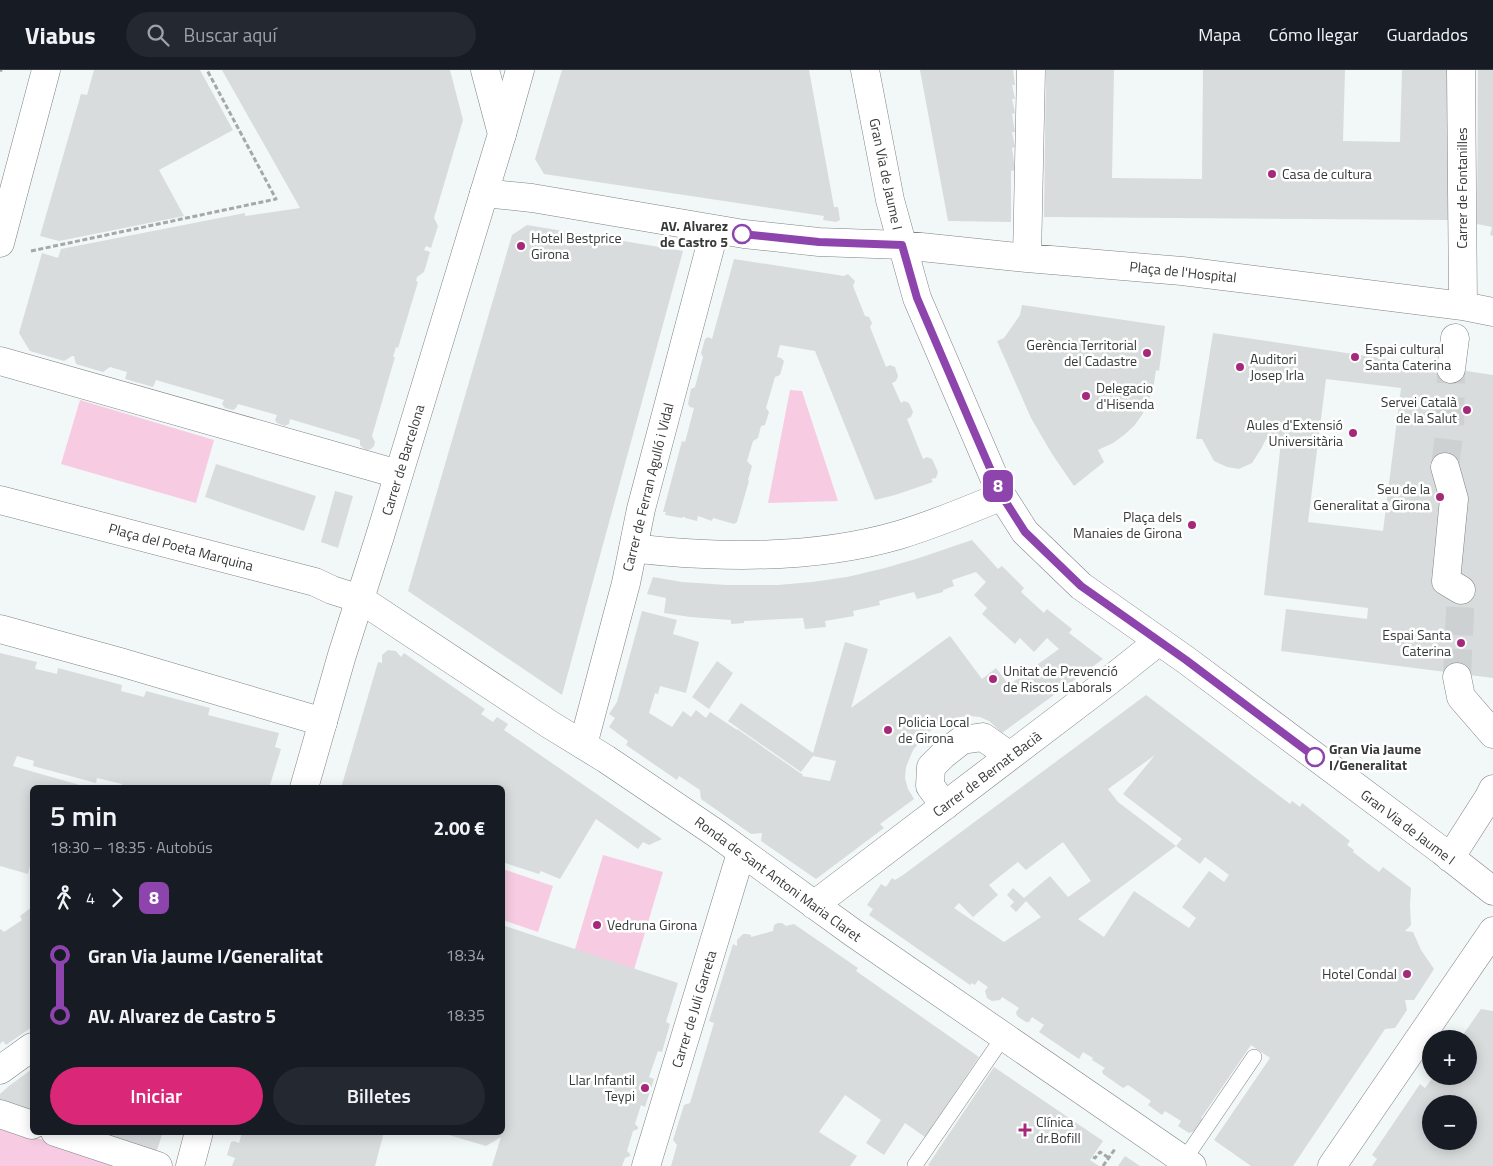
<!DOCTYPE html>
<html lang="es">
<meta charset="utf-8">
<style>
:root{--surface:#171b24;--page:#242831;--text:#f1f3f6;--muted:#9ea1a6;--line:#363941;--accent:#db2777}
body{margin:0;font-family:"Titillium Web",sans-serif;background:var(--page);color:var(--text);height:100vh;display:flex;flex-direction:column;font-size:19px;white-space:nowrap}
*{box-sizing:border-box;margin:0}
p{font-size:16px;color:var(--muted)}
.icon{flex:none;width:28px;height:28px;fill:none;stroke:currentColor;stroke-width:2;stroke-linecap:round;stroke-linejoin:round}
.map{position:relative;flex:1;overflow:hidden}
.side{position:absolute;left:30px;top:715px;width:475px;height:350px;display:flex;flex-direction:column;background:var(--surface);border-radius:8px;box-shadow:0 2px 12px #0003}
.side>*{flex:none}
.badge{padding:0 10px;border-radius:8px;font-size:18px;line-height:32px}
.buttons{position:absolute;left:1422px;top:960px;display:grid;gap:10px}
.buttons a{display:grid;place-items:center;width:55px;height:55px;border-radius:50%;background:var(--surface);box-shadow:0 2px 12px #0003;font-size:25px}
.map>.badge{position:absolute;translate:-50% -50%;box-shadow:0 0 0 2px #fff}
.legs{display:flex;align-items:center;gap:8px;height:55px;padding:0 20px;font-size:16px}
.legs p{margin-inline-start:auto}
.head{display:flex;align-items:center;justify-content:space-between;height:85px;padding:0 20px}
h1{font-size:28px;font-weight:600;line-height:38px}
.cta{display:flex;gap:10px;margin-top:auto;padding:10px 20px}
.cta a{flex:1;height:58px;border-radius:30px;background:var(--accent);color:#fff;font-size:20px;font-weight:600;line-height:58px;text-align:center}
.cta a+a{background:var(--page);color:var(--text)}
ul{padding:0 20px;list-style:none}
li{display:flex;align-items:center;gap:18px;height:60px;font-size:19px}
li i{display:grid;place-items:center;width:8px;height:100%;margin:0 6px;background:currentColor}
li i::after{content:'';width:12px;height:12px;margin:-6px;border:4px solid;border-radius:50%;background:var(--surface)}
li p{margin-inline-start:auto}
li:first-child i{background:linear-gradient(#0000 50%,currentColor 0)}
li:last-child i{background:linear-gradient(currentColor 50%,#0000 0)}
header{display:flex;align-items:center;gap:30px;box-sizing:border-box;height:70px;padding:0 25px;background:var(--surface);border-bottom:1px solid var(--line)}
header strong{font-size:24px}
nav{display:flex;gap:28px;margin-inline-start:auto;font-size:18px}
.search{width:350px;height:45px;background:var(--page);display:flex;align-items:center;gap:12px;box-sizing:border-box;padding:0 18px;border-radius:28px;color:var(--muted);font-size:19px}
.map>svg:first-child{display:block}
.green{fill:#f7cce2}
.building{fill:#d8dcdd;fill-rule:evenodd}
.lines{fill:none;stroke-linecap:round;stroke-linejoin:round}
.street-tunnel{stroke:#cdd1d2;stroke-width:28;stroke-dasharray:28 14;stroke-linecap:butt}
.lane-casing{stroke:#7f8384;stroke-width:16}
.street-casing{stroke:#7f8384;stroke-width:29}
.secondary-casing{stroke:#7f8384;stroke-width:29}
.path{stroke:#a4a8a8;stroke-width:3;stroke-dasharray:5 2.5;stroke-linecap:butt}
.lane{stroke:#fff;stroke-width:15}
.street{stroke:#fff;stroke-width:28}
.secondary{stroke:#fff;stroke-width:28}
.line-1-casing{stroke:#fff;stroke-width:11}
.line-1{stroke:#8e44ad;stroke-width:8}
.poi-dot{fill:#a6287a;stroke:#fff;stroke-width:2}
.stop-1-dot{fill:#fff;stroke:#8e44ad;stroke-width:2.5}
.labels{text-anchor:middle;stroke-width:5;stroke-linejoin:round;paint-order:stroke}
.street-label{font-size:14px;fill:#383a3a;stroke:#fff}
.poi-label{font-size:14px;fill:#383a3a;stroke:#fff;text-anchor:start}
.stop-label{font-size:14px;font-weight:bold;fill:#383a3a;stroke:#fff;text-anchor:end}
</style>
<header>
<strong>Viabus</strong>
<div class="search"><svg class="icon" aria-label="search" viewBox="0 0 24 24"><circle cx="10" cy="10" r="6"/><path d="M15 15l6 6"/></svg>Buscar aquí</div>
<nav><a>Mapa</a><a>Cómo llegar</a><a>Guardados</a></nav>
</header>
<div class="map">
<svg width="1493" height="1096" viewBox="0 0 1493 1096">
<rect width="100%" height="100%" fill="#f2f7f8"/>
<!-- green -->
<path class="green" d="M790 320 802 321 838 431 768 433Z
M80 330 214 370 196 433 61 394Z
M603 785 663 802 630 913 570 896Z
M503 799 553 816 538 862 503 850Z
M0 1058 119 1091 120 1096H0Z"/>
<!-- building -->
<path class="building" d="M94 0H200L233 60 159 100 184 146 59 171 40 166 81 24 87 25Z
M222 0H450L463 50 434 148 438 156 431 178 426 176 424 180 430 182 424 202 417 207 416 211 418 212 398 278 396 277 393 287H395L372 366 375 372 374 376 371 379 367 380 363 378 360 375V370L290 349 289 354 285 356 277 353 275 350 277 345 238 334 236 338 233 340 225 338 222 334 224 330 156 310 153 317 125 309 127 302 110 297 103 302 76 294 74 286H72L64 291 30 281 19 263 42 183 58 188 61 179 245 143V146L300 138Z
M562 0H809L834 137H838L840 150 836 152 823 150 824 146 544 104 535 89Z
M920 0H1013L1015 15H1012L1015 29H1012L1015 43 1012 44 1015 62H1012L1015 77 1012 78 1015 100 1011 101V152L948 151Z
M1046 0H1114L1112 108 1202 109 1203 0H1345L1343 71 1400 72 1402 0H1451L1449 150 1044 147Z
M1478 0H1493V166L1490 165 1492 157 1477 154Z
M527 155 683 181 562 625 408 521 512 165Z
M734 189 844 206 848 204 855 211 853 216 865 246 869 247 872 253 870 257 886 297 890 295 895 297 898 306 896 311 892 313 901 333 904 331 909 333 913 342 911 347 907 349 923 389 927 387 932 389 938 402 936 408 931 409 933 412 895 425 875 430 815 281 780 275 777 287 781 288 784 291 780 305 775 307 766 338 769 342 765 355 761 356 758 368 753 371 747 391 752 396 748 410 749 411 737 452 734 454 713 448 712 451 698 446 697 451 685 448V447H683L682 448 665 445 666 442H663L682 371 685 372 694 338 690 337 688 334 691 319 695 317 703 287 701 283 705 269 708 267 712 269Z
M1022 235 1165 256 1159 301 1156 300 1153 320 1142 345 1134 356 1124 365 1113 373 1098 380 1104 392 1074 416 1052 384 1031 348 997 271 1004 268 1020 245Z
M1213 263 1493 305V608L1281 581 1286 539 1367 549 1368 538 1264 525 1281 372 1266 369 1261 379 1252 393 1239 399 1227 397 1214 391 1202 369H1196ZM1326 309 1401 318 1383 461 1308 452Z
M216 394 316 426 304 461 205 427Z
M335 421 353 426 338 478 321 472Z
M972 470 998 499 1002 496 1024 518 1021 522 1044 543 1047 539 1072 559 1069 563 1103 589 1002 663 989 651 980 647 970 646 960 647 943 652 927 663 913 680 906 697 905 708 908 719 914 729 880 754 884 758 816 809 761 771 762 763 751 764 701 729 700 720 679 706 677 710 626 675 628 671 609 657 615 648 609 644 617 632 642 541 677 550 673 564 699 572 686 623 660 616 658 624 655 623 649 643 672 657 683 641 691 647 696 640 706 648 710 642 737 660V659L803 705 802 706 830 711 836 691 813 686 801 702 728 651 741 633 813 683 845 572 868 579 851 638 950 566 982 609 996 598 1009 615 1059 579 1047 568 1034 582 1020 568 1015 574 1005 565 982 544 987 538 974 525 986 512 976 502 952 510 954 516 943 520V522L917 529 914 522 879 531 880 535 853 541 854 546 825 551 826 557 805 559 803 548 744 551V553L731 554V550L690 547 664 543 666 528 647 524 653 507 682 512 727 515H778L812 512 847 507 885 498 919 488Z
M388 580 396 581 401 587 404 583 485 639 481 644 493 652 497 647 508 654 504 660 662 769 649 775 643 772 638 779 596 749 560 809 541 801 539 804 502 792 504 788 502 787V718H341L378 592 382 593V585Z
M0 583 37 592 35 598 36 599 57 604 58 598 122 615 121 621 144 627 146 621 210 638 208 645 279 663 275 677 281 679 269 718H121L122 714 97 708 96 713 33 696 34 691 17 686 13 696 90 718H32V787L28 804 0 796Z
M717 591 733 603 709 639 692 627Z
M1146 625 1290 734 1292 731 1300 737 1302 733 1350 771 1347 775 1354 780 1353 782 1379 802 1383 797 1411 818 1410 835 1411 855 1405 861 1413 862 1421 880 1434 899 1414 930H1405L1407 940 1395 958 1385 959 1293 1096H1251L1214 1070 1270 988 1251 975 1201 1048 1203 1049 1196 1061 1189 1063 1178 1056 1181 1051 1165 1041 1162 1045 1148 1035 1151 1031 1128 1015 1123 1018 1103 1004 1102 1001 1105 998 1092 990 1093 988 1083 982 1079 989 1039 962 1044 955 1032 947 1029 952H1026L1017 946 1016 942 1019 938 1002 927 1000 930 992 931 987 928 985 921 988 917 978 910 975 915 972 913 970 915 869 845 873 839 867 835 881 814 886 817 892 808 895 810 903 805ZM1155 685 1123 724 1182 769 1176 776 1200 794 1205 787 1229 805 1224 812 1209 801 1182 837 1196 848 1189 858 1134 821 1104 867 1078 849 1176 776 1118 732 1108 719ZM1063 772 1091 811 1068 827 1050 806 1024 828 1013 818 1007 825 1014 832 1010 836 1016 842 1026 831 1041 847 1004 872 954 838 959 833 973 847 998 825 989 815 1018 792 1026 800Z
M32 837V957L6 975 3 971 0 974V860L1 859 4 862 22 850 20 846Z
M778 853H782L786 856 794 854 858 898 856 901 979 987 925 1067 905 1053 884 1085 866 1073 881 1050 845 1025 819 1062 857 1086 850 1096H671L677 1075 673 1070 684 1035 690 1033 714 953 709 951 733 874 737 876V870L743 864H747L751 865V867L773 861 774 855Z
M502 855 678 913 666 952 670 954 662 982 658 981 649 1007 654 1009 645 1037 641 1035 635 1054 638 1057V1059L633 1061 627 1081 630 1084V1086L625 1088 622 1096H492L501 1067 486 1076 442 1063 502 1062Z
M1481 939 1493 941V1096H1372L1377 1089 1372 1085 1420 1014 1425 1018 1434 1006H1469V969H1460ZM1431 1034H1469V1071H1431Z
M994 997 1103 1071 1090 1090 1099 1096H930L928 1095Z
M32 999V1050L0 1041V1024L9 1016Z
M101 1062H163L155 1086 110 1073 111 1066Z
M242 1062H384L375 1096H232L235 1088 227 1085 231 1072 234 1071 239 1073Z
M1125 1086 1140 1096H1118Z"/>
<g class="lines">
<!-- street-tunnel -->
<path class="street-tunnel" d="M1445 397 1450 357 1451 299
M1457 607 1461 520"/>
<!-- lane casing -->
<g class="lane-casing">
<path id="lane" d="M1184 1090 1254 987
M915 1095 1004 966"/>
</g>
<!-- street casing -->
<g class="street-casing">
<path id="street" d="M865 0 890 130 917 228 1002 426 1025 462 1081 516 1186 590 1442 781 1493 821
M1461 0 1463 236
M502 64 520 0
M484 123 532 128 744 164 819 172 902 175 1027 188 1182 201 1463 236 1493 242
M0 173 46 0
M1027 188 1031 0
M0 291 398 404
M1451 299 1455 268
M1445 397 1454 429 1446 511 1461 520
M0 430 315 512 332 520 360 529 549 654 606 689 717 764 852 862 1192 1096
M633 478C656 481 680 483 704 484 769 487 837 483 899 465 935 454 969 440 1002 426
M0 559 120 592 323 652
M1457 607 1461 627 1493 664
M583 675 626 513 641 439 715 159
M945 736 930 716 931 697 943 685 962 670 983 667 1010 686
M1450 788 1489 727 1493 719
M814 835 1110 610 1159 571
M0 1000 32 977
M0 1044 32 1055
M55 1062 158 1096
M646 1096 741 783
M1332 1096 1493 861"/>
</g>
<!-- secondary casing -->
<g class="secondary-casing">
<path id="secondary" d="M304 718 342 585 380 466 502 64 485 0
M190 1096 199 1062"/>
</g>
<!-- path -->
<path class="path" d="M0 1 2 0
M31 181 276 129 207 0
M1093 1087 1095 1088 1100 1082 1109 1088
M1103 1096 1115 1079"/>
<!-- lane -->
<use href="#lane" class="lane"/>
<!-- street -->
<use href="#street" class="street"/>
<!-- secondary -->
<use href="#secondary" class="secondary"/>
</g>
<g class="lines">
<!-- line-1 casing -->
<g class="line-1-casing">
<path id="line-1" d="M742 164 819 172 902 175 917 228 973 359 1002 426 1025 462 1081 516 1186 590 1315 687"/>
</g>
<!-- line-1 -->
<use href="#line-1" class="line-1"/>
</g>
<!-- markers -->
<g class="poi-dot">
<circle cx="1272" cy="104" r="5"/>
<circle cx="521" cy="176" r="5"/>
<circle cx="1147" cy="283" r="5"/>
<circle cx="1355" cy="287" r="5"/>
<circle cx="1240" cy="297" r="5"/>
<circle cx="1086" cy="326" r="5"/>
<circle cx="1467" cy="340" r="5"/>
<circle cx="1353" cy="363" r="5"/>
<circle cx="1440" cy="427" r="5"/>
<circle cx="1192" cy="455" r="5"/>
<circle cx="1461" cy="573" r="5"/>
<circle cx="993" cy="609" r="5"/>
<circle cx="888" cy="660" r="5"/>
<circle cx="597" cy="855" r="5"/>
<circle cx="1407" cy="904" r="5"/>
<circle cx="645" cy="1018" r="5"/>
<path d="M1022.5 1052.5h5v5h5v5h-5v5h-5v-5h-5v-5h5z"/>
</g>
<g class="stop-1-dot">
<circle cx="742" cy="164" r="9"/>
<circle cx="1315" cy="687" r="9"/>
</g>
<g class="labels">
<!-- street labels -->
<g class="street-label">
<text transform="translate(886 104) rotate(78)" y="5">Gran Via de Jaume I</text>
<text transform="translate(1462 118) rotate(-90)" y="5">Carrer de Fontanilles</text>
<text transform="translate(1183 202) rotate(6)" y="5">Plaça de l'Hospital</text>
<text transform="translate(403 390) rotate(-73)" y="5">Carrer de Barcelona</text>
<text transform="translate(648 417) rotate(-76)" y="5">Carrer de Ferran Agulló i Vidal</text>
<text transform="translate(181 477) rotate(15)" y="5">Plaça del Poeta Marquina</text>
<text transform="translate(987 704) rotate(-37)" y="5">Carrer de Bernat Bacià</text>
<text transform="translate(1408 757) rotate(37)" y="5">Gran Via de Jaume I</text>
<text transform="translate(778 809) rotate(36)" y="5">Ronda de Sant Antoni Maria Claret</text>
<text transform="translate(694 939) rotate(-73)" y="5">Carrer de Juli Garreta</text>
</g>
<!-- poi labels -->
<g class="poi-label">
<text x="1282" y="109">Casa de cultura</text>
<text x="531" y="173">Hotel Bestprice<tspan x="531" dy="16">Girona</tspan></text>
<text x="1137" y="280" text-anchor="end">Gerència Territorial<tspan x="1137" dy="16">del Cadastre</tspan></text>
<text x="1365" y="284">Espai cultural<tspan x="1365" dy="16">Santa Caterina</tspan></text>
<text x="1250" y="294">Auditori<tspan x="1250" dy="16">Josep Irla</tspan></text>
<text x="1096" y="323">Delegacio<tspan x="1096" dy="16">d'Hisenda</tspan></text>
<text x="1457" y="337" text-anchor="end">Servei Català<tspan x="1457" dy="16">de la Salut</tspan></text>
<text x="1343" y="360" text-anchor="end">Aules d'Extensió<tspan x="1343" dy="16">Universitària</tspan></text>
<text x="1430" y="424" text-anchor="end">Seu de la<tspan x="1430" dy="16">Generalitat a Girona</tspan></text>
<text x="1182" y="452" text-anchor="end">Plaça dels<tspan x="1182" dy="16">Manaies de Girona</tspan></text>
<text x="1451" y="570" text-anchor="end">Espai Santa<tspan x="1451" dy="16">Caterina</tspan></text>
<text x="1003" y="606">Unitat de Prevenció<tspan x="1003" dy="16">de Riscos Laborals</tspan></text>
<text x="898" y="657">Policia Local<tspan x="898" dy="16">de Girona</tspan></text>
<text x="607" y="860">Vedruna Girona</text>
<text x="1397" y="909" text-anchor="end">Hotel Condal</text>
<text x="635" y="1015" text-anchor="end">Llar Infantil<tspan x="635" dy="16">Teypi</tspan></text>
<text x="1036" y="1057">Clínica<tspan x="1036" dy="16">dr.Bofill</tspan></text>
</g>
<!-- stop labels -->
<g class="stop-label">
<text x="728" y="161">AV. Alvarez<tspan x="728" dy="16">de Castro 5</tspan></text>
<text x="1329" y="684" text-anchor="start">Gran Via Jaume<tspan x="1329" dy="16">I/Generalitat</tspan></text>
</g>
</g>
</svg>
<div class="buttons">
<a>+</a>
<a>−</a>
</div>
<b class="badge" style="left:998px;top:416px;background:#8e44ad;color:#fff">8</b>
<section class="side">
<div class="head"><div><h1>5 min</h1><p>18:30 – 18:35 · Autobús</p></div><b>2.00 €</b></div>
<div class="legs"><svg class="icon" aria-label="walk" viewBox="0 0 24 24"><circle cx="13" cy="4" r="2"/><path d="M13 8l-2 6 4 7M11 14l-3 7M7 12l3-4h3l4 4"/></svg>4<svg class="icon" aria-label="forward" viewBox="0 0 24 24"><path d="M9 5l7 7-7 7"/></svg><b class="badge" style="background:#8e44ad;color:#fff">8</b></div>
<ul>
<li><i style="color:#8e44ad"></i><b>Gran Via Jaume I/Generalitat</b><p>18:34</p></li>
<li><i style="color:#8e44ad"></i><b>AV. Alvarez de Castro 5</b><p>18:35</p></li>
</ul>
<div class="cta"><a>Iniciar</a><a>Billetes</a></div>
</section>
</div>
